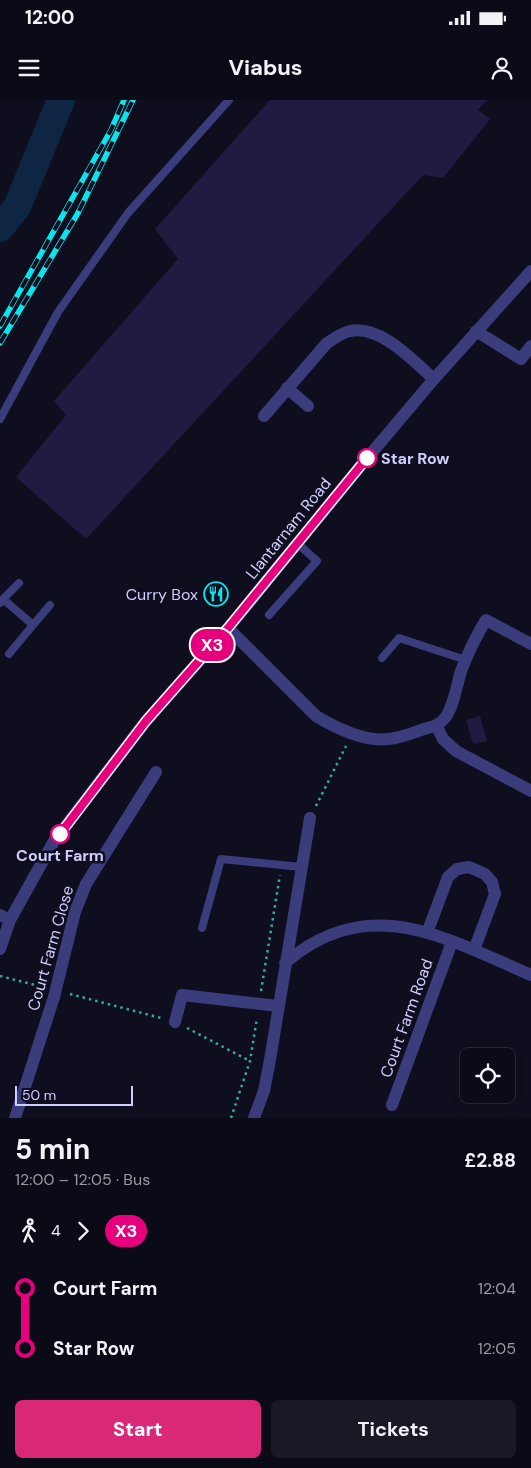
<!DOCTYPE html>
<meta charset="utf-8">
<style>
:root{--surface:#0b0a17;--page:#191824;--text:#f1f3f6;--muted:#9a9aa1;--line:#2b2b36;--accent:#db2777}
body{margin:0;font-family:"DM Sans",sans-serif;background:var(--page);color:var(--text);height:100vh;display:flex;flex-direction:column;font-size:19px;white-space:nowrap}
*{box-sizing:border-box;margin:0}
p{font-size:16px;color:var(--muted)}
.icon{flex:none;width:28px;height:28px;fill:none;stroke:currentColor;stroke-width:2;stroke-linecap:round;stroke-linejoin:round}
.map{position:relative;height:1018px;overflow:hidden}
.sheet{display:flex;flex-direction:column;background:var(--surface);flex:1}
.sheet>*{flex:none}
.badge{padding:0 10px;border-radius:16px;font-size:18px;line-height:32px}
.buttons{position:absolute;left:460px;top:948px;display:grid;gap:10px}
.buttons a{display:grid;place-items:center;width:55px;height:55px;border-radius:8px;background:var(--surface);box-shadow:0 2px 12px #0003,0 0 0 1px var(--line);font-size:25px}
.scale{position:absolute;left:15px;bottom:12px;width:118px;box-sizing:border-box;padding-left:5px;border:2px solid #d0cefd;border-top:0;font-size:14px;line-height:18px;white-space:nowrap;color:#d0cefd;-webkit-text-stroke:4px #0f0e1f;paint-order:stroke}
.map>.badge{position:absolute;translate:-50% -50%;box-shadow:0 0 0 2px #fff}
.legs{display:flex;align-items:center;gap:8px;height:55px;padding:0 15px;font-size:16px}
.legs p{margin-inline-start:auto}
.overview{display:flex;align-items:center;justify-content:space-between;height:85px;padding:0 15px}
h1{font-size:28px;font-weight:700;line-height:38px}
.primary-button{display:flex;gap:10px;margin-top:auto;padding:10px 15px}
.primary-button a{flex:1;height:58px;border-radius:8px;background:var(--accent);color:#fff;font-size:20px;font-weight:700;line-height:58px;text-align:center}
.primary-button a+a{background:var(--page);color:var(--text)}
ul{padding:0 15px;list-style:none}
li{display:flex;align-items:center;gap:18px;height:60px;font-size:19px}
li i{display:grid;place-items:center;width:8px;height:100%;margin:0 6px;background:currentColor}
li i::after{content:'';width:12px;height:12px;margin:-6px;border:4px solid;border-radius:50%;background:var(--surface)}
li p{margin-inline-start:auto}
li:first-child i{background:linear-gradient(#0000 50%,currentColor 0)}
li:last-child i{background:linear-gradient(currentColor 50%,#0000 0)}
.status{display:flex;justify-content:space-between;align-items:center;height:35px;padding:0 25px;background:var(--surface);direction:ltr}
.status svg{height:14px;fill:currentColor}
header{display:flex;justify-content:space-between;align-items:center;height:65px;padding:0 15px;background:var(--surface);font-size:22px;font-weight:700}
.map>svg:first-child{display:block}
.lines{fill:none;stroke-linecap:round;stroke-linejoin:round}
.river{stroke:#0e2643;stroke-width:28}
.building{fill:#201b40}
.path{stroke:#33ac9d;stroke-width:2.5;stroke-dasharray:2.5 4;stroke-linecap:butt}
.service{stroke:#3b3c7c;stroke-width:8}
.minor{stroke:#3b3c7c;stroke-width:12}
.tertiary{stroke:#3b3c7c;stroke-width:12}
.rail-casing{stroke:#0ae5ed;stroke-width:5.5}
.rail{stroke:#0f0e1f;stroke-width:4;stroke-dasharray:11;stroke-linecap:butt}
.line-1-casing{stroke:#fff;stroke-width:11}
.line-1{stroke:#e6007e;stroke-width:8}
.stop-1-dot{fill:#fff;stroke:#e6007e;stroke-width:2.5}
.labels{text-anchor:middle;stroke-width:5;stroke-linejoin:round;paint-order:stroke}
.stop-label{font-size:16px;font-weight:bold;fill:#d0cefd;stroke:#0f0e1f;text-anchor:start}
.street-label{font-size:16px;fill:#d0cefd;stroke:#0f0e1f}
.poi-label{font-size:16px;fill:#d0cefd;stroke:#0f0e1f;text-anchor:end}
</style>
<div class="status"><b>12:00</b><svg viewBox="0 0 49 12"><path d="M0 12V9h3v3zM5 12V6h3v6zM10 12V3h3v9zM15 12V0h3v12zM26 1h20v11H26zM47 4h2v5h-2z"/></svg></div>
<header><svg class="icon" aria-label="menu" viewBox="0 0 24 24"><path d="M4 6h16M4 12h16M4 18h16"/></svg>Viabus<svg class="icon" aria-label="person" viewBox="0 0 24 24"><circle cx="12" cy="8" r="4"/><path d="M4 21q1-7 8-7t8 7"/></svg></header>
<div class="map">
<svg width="531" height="1018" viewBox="0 0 531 1018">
<rect width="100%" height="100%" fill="#0f0e1f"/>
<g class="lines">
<!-- river -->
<path class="river" d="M0 128 17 107 61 0"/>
</g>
<!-- building -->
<path class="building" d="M270 0H487L478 10 490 19 443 78 423 75 86 439 16 377 66 315 54 301 178 159 155 129Z
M480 616 487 641 473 644 466 620Z"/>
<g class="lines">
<!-- path -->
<path class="path" d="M316 706 346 646
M0 876 43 887
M261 891 280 775
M70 894 161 918
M187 928 250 961
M231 1018 250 961 257 918"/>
<!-- service -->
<path class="service" d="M0 319 58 212 128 113 229 0
M3 499 19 483
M0 503 3 499 33 525 9 554
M269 515 317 461 297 443
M33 525 50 505
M382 558 399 538 466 560
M202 828 221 759 301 767"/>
<!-- minor -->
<path class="minor" d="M476 231 521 259 531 246
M287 288 308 306
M264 316 326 244C333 239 341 233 350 231 381 225 413 261 434 279
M228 528 316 616C336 628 364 642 388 639 400 638 410 634 421 630 430 627 439 626 445 618 453 608 457 585 461 571 468 553 476 536 486 520L531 544
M436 625 443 639 456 651 531 691
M0 815 10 820
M427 833 448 777 457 769 469 767 485 774 492 782 495 794 474 850
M285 863C369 791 445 838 531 875
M175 922 182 895 278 906
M392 1005 452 842
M15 1018 54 897 75 812 86 784 156 672
M254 1018 264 991 270 960 310 718"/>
<!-- tertiary -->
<path class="tertiary" d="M0 849 10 820 54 741 146 621 228 528 358 369 434 279 531 171"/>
<!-- rail casing -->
<g class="rail-casing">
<path id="rail" d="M0 226 111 30 124 0
M0 243 78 113 133 0"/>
</g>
<!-- rail -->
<use href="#rail" class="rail"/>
</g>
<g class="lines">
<!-- line-1 casing -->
<g class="line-1-casing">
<path id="line-1" d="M60 734 146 621 228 528 367 358"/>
</g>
<!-- line-1 -->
<use href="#line-1" class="line-1"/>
</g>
<!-- icons -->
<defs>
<g id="restaurant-ring" transform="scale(1.25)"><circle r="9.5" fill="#0f0e1f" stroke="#0ae5ed" stroke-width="1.5"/><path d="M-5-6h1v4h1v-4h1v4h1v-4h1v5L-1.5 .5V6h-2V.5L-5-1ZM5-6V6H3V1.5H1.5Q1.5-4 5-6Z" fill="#0ae5ed"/></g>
</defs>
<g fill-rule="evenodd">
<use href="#restaurant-ring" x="216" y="494"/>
</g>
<!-- markers -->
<g class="stop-1-dot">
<circle cx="367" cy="358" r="9"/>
<circle cx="60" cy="734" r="9"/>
</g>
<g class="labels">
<!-- stop labels -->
<g class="stop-label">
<text x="381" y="364">Star Row</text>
<text x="60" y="761" text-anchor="middle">Court Farm</text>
</g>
<!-- street labels -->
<g class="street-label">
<text transform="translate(288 428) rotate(-51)" y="6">Llantarnam Road</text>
<text transform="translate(50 848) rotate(-74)" y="6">Court Farm Close</text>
<text transform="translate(406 918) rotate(-70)" y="6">Court Farm Road</text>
</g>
<!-- poi labels -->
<g class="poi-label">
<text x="198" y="500">Curry Box</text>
</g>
</g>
</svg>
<div class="buttons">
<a><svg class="icon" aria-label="locate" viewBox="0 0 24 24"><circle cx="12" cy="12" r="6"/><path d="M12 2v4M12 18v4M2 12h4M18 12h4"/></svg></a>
</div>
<div class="scale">50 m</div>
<b class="badge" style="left:212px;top:545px;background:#e6007e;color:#fff">X3</b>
</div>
<section class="sheet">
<div class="overview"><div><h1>5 min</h1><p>12:00 – 12:05 · Bus</p></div><b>£2.88</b></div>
<div class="legs"><svg class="icon" aria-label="walk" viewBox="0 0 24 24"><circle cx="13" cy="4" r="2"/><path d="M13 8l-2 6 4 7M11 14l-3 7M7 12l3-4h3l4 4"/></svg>4<svg class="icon" aria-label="forward" viewBox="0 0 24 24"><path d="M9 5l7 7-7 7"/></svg><b class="badge" style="background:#e6007e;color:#fff">X3</b></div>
<ul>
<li><i style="color:#e6007e"></i><b>Court Farm</b><p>12:04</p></li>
<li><i style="color:#e6007e"></i><b>Star Row</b><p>12:05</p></li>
</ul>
<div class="primary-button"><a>Start</a><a>Tickets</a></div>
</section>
